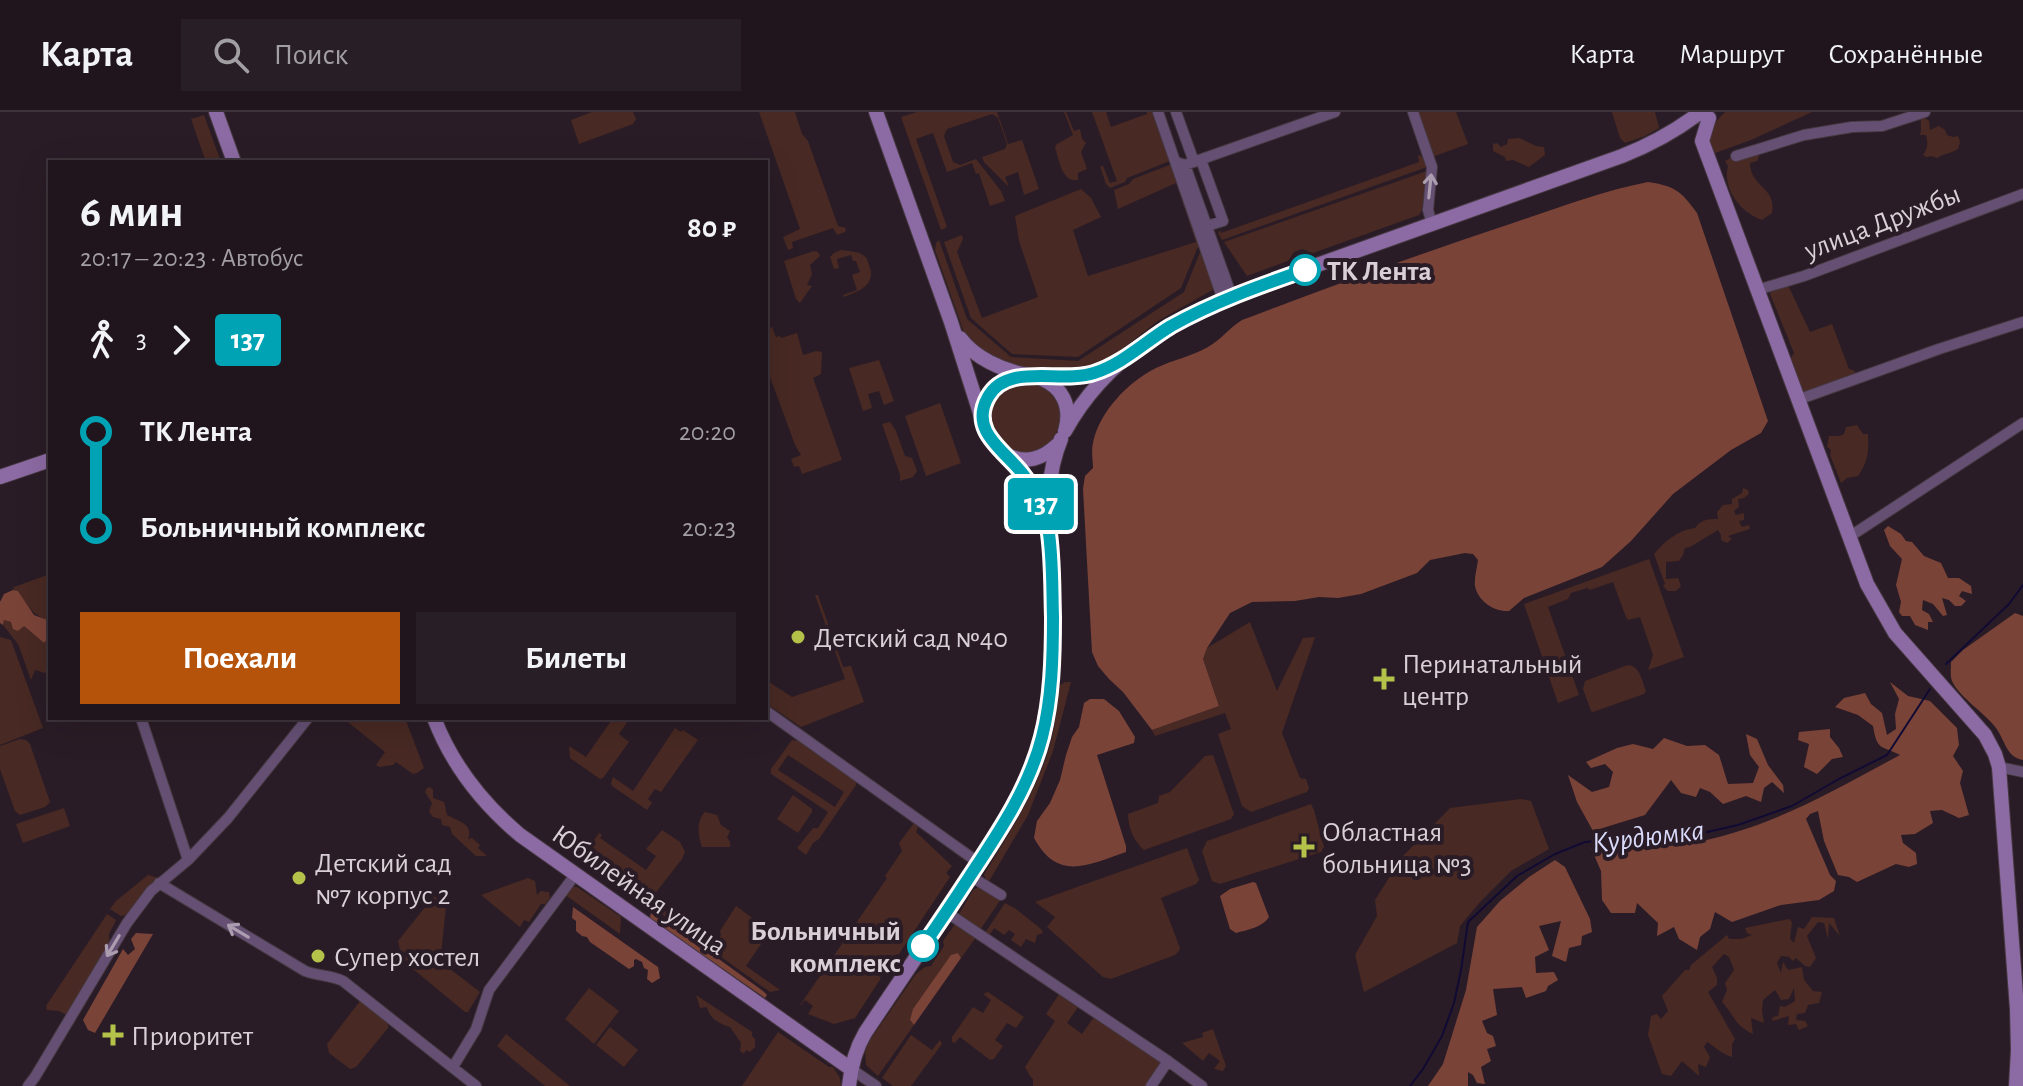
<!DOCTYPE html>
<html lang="ru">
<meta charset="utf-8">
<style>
:root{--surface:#20151c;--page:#281e25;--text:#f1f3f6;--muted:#a29fa3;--line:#3d343b;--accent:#b45309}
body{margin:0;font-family:"Alegreya Sans",sans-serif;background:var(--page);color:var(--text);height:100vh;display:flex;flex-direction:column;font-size:30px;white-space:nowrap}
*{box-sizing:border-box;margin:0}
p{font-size:26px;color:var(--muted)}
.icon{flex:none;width:44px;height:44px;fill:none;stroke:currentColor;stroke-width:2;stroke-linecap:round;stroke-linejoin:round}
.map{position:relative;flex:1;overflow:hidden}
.details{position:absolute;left:48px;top:48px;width:720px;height:560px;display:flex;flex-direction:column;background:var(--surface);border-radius:0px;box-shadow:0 8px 32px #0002,0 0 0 2px var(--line)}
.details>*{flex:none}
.badge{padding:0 16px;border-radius:6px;font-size:28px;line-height:52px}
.map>.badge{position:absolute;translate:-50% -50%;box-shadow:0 0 0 4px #fff}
.legs{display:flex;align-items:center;gap:12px;height:88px;padding:0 32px;font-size:26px}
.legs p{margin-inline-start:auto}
.summary{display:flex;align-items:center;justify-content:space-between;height:136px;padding:0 32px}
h1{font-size:44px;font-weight:700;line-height:60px}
.primary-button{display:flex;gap:16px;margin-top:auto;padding:16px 32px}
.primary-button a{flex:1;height:92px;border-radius:0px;background:var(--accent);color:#fff;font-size:32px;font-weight:700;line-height:92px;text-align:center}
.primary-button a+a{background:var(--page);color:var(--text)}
ul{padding:0 32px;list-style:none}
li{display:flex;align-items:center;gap:28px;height:96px;font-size:30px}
li i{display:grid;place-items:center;width:12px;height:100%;margin:0 10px;background:currentColor}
li i::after{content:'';width:20px;height:20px;margin:-10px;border:6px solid;border-radius:50%;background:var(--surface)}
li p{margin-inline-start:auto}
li:first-child i{background:linear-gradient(#0000 50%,currentColor 0)}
li:last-child i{background:linear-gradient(currentColor 50%,#0000 0)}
header{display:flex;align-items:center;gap:48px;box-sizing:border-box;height:112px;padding:0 40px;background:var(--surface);border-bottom:2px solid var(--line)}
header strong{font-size:38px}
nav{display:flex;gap:44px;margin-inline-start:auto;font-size:28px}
.search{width:560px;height:72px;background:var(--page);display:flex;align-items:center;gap:20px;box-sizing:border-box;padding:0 28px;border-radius:0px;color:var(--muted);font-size:30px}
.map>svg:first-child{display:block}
.green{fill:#482923;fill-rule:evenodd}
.forest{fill:#7a4338}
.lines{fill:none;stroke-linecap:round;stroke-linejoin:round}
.stream{stroke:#110b34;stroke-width:2}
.street-casing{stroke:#463942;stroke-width:12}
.secondary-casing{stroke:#463942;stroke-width:16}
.street{stroke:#655074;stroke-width:10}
.secondary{stroke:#8c6aa3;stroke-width:14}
.oneway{stroke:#ab9caf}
.line-1-casing{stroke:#fff;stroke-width:18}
.line-1{stroke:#00a3b4;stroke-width:12}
.stop-1-dot{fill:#fff;stroke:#00a3b4;stroke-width:4}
.poi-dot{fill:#b4c24a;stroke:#2a1c26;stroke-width:3}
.labels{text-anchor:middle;stroke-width:8;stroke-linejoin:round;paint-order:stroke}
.street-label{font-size:28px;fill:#d9cfd6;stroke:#2a1c26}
.stop-label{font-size:28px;font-weight:bold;fill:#d9cfd6;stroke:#2a1c26;text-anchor:start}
.poi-label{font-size:28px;fill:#d9cfd6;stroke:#2a1c26;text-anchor:start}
.water-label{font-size:30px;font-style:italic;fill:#d9dbfb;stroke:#2a1c26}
</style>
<header>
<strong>Карта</strong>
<div class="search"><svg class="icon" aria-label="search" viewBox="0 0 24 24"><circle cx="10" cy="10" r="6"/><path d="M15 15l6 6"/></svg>Поиск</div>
<nav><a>Карта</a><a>Маршрут</a><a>Сохранённые</a></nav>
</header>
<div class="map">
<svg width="2023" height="974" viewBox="0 0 2023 974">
<rect width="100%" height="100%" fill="#2a1c26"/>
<!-- green -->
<path class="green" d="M592 0H633L636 7 633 12 579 32 571 8Z
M759 0H795L802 22 808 29 838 114 846 116 845 120 837 123 833 116 792 130 793 136 788 138 783 125 800 117Z
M917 0H997L1008 32 1022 28 1039 77 1024 83 1018 60 1005 65 1009 75 984 50 982 45 1005 37 1007 32 998 6 992 2 947 17 944 24 953 50 960 53 976 47 1001 79 1005 89 990 94 979 61 976 62 972 51 947 60 933 21 916 27 947 115 941 118 901 5Z
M1064 0H1066L1074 19 1080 17 1082 27 1086 31 1081 40 1087 57 1078 61V68C1062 71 1059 48 1055 35L1057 32 1073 23Z
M1092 0H1106L1111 15 1147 2V0H1152L1170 49 1127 66 1125 70 1110 76 1106 72 1100 54H1103L1110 71 1117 69Z
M1417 0H1456L1468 32 1432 45Z
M1612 0H1655L1659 16 1645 24 1625 31 1620 26Z
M1725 0H1812L1751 28 1715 41 1710 39C1706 24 1714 10 1725 0Z
M204 3 221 50H206L191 7Z
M1921 5H1924L1929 9 1930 18 1939 14 1945 18 1947 23 1953 25 1958 24 1960 30 1958 37C1951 42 1944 41 1937 46L1931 44 1927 45 1923 43C1928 36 1928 31 1926 23H1920C1922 16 1920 12 1921 5Z
M1519 26 1536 34 1544 35 1545 43 1529 55 1513 48 1506 49 1505 45 1493 39V32L1497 31 1501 35 1507 32 1508 27Z
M1754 39 1760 42 1757 49 1750 51C1750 75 1777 75 1772 101L1762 108C1741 101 1722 77 1728 54L1725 49 1737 42Z
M1418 43 1421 44 1425 49 1427 55 1222 128 1218 121 1220 118 1221 121 1419 50Z
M1172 52 1200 133 1197 137 1181 176 1078 245 1012 242 971 206 944 130 962 123 963 127 957 140 982 206 1038 185 1019 129 1015 104 1081 77 1091 86 1101 105 1073 118 1088 164 1196 130 1176 71 1118 97 1114 78 1129 72 1133 67Z
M1427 59 1422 98 1419 103 1313 141 1302 137 1294 140 1288 149 1247 164 1224 130Z
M939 128 967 207 1011 245 1078 249 1184 180 1201 138 1214 177 1158 209 1116 242 1104 249 1081 257 1062 260 1045 259 1021 255 995 246 981 240 966 226 935 138 936 131Z
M841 138C847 139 856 139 861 142 867 145 867 147 869 153 877 172 860 179 844 185L843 183 857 178 852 163 860 160 856 149H853L851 143 837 147 839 156 834 157 830 145 834 141Z
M814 139 818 140 820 144 810 153 812 162 807 173 812 174 800 191 796 187 784 149Z
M1787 171 1810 220 1832 212 1849 257 1853 258 1858 263 1807 281 1801 278 1791 246 1794 241 1770 182 1773 174Z
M772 215 776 225 780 224 781 226 797 221 803 243 816 239 822 240 821 262 813 266 842 348 802 362 799 354 794 355 791 347 801 343 795 333 766 254V217Z
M879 248 894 289 884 293 879 279 868 282 872 296 863 299 849 256Z
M990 305a35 35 0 1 1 70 0a35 35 0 1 1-70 0Z
M940 291 961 351 926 364 905 304Z
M890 310 896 319 905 344 912 346 917 359 913 365 900 369V363L882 312Z
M1857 313 1863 322H1868C1869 339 1868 350 1858 364L1847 366 1841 371 1830 343 1831 338 1827 335 1829 324H1840L1844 322 1846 315Z
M1743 376 1748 378 1749 382 1744 386 1738 387 1739 395 1734 399 1736 403 1744 401V408L1739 409 1742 415 1749 413 1750 417 1728 424 1732 427 1727 431 1721 428V423L1718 418 1690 435 1685 436 1683 443 1679 449 1666 450V467L1678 466 1681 474 1676 479H1668L1663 474 1665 472 1654 442C1665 429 1678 418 1695 416 1702 407 1708 407 1718 407L1717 400 1723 393 1732 392V387L1742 381Z
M1649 447 1684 545 1648 558 1653 543 1640 505 1628 508 1626 505 1613 470 1590 478 1587 476 1571 481 1568 487 1548 495 1579 583 1558 591 1524 492Z
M50 462V509C34 505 27 493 18 479L13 478 14 475Z
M815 483H818L843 555 851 554 864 590 801 615 766 591V568L792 585 845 567Z
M4 508 24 514 44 531 50 524V559L45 561 35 558 31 568 18 532 3 513Z
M1250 510 1277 579 1303 526 1315 525 1282 621 1300 666 1306 667 1309 676 1307 680 1251 700 1242 694 1218 622 1231 617 1225 601 1155 624 1152 618 1219 594 1203 547 1207 536Z
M0 525 11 528 43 616 0 633Z
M1628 553C1640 554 1642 569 1646 579L1644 582 1593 600 1591 599 1583 577 1585 569Z
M1065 570H1071L1053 639 1028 703 988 771 984 763 985 761C1011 717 1040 675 1052 625 1056 608 1057 591 1059 574Z
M343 606H405L424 656 417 661 413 662 396 650 393 653 379 655 376 653 385 640Z
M613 606H630L619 622 629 630 603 666 600 667 570 646 569 634 586 645Z
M675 616 681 620 683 618 698 628 661 680 655 677 648 687 652 691 647 698 612 674 611 671 613 665 633 679Z
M20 627 26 628 30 632 50 690 45 695 20 703 15 699 0 657V634Z
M792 628 799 629 851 665 855 667 856 673 819 727 813 731 806 743 797 736 813 716H818L828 700 771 662V657ZM788 643 844 680 835 695 778 658Z
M1213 643 1234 702 1231 707 1144 738C1134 730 1128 715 1128 702L1158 691 1159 684 1170 680 1205 644Z
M430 675 433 678V686L444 690 447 703C458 709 474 712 468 727L472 726 480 733 478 736 487 744H476L452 722 450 715 442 713 441 707 433 705 429 700 432 691 425 680 427 676Z
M793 683 812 697V700L798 721 777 707Z
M1521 687 1531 689 1549 737 1511 759 1480 790 1460 814 1457 831 1364 880 1355 843 1377 804 1375 788 1402 745 1450 696Z
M1311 692 1314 698 1324 735 1321 740 1220 772 1212 769 1202 739 1207 729Z
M64 696 70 714 23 731 16 712Z
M705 700 717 703 721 713 730 719 727 725 730 730V735H702C698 724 696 709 705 700Z
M914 711 918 715 916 720 952 754 946 761 950 765 899 842 893 844 879 864 881 866 855 906 834 912 808 902 813 894 805 888 798 896 887 766 885 764 902 739 899 731Z
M662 718 680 730 685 740 682 747 650 788 645 789 582 745 599 721 602 723 600 726 646 758 656 744 646 737Z
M1187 736 1199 768 1196 772 1161 786 1180 836 1179 839 1175 843 1111 867 1103 865 1047 815 1055 805 1035 790Z
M148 763 158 766 150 774 128 803 121 804 110 797 116 789Z
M528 766 535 769 537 783 541 779 549 780 550 786 545 792H541L529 810 524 808 520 815 481 783Z
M571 775H577L621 805 620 822 564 782Z
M979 775 1001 787 980 818 961 805 959 802 973 778Z
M434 784 446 794 441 843 405 849 402 847 398 829Z
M1005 791 1016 797 1041 817 1043 821 1037 823 1035 831 1026 827 1021 835 1011 828 1015 822 1009 818 1004 823 994 816 989 824 985 821Z
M654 794 665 798 666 801 713 835 721 823 720 819 736 794 770 819 746 854 780 878 770 880 653 796Z
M107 802 116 808 109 822V832L67 903 59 899 47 898 46 894Z
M1812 805 1834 806 1840 824 1829 811 1828 827 1824 811 1818 810 1807 824 1816 846 1810 855 1805 854 1796 846 1793 849 1789 845 1781 844 1777 851 1781 861 1783 850 1788 858 1802 855 1804 868 1813 879 1822 880 1819 891 1808 893 1805 901 1797 902 1796 908 1805 909 1808 914 1799 918 1796 912 1788 913 1789 904 1772 909 1773 905 1778 904 1780 894 1785 895 1795 889 1794 876 1789 887 1781 888 1775 878 1763 888 1762 899 1764 911 1751 906 1753 922C1733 912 1736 905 1722 890L1727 878 1725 871 1734 858 1729 845 1724 842 1712 855 1717 866V873L1708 880 1735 927 1732 932V945C1721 942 1716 935 1707 930L1704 935 1710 945 1706 955 1698 952 1699 964 1682 949 1671 964 1662 962 1648 923 1651 904 1657 902 1661 907 1668 899 1662 884 1685 858H1689L1691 853 1727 823 1729 827H1741L1752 823 1747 821 1745 816 1789 807 1792 810 1790 827 1794 831 1798 815 1804 817Z
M955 812H959L977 824 961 846 958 841 944 855 910 908 914 913 878 964 866 953 865 938 868 931 916 862 925 855 931 854 944 834 943 829Z
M437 847 480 880 468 900H465L407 852Z
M589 876 619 899 594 932 565 907Z
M988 880 1024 905 1016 916 1007 911 995 928 1003 934 994 947 990 948 960 925 955 931 952 930V925L973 895 983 901 991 888 983 882Z
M1059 882 1078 895 1067 911 1082 922 1094 905 1159 949 1160 953 1147 974H1033V967L1030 964 1025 955 1055 909 1046 902Z
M696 883 752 920V924L755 927V935L750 940 746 938 744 942 740 939 741 931 730 915C719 912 709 906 707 895L700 896Z
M360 889 388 911V916L356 955 350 957 329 941 327 932Z
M610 915 638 938 624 955 596 933Z
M1213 917 1226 954 1223 959 1214 957 1220 949 1209 941 1203 949 1182 931 1203 925 1202 921Z
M778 920 829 955H833L840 966 841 974H742Z
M506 922 570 974H545L497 934Z
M911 923 932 938 940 928 942 932 911 974H893L882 966Z"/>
<!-- forest -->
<path class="forest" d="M1648 70C1675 74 1681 79 1697 101L1768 309 1761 321 1731 338 1673 382 1631 429 1602 455 1524 486 1509 499C1494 500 1478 489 1475 474 1474 466 1477 456 1478 448L1473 442 1465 441 1430 448 1417 461 1361 482 1338 486 1319 485 1295 489 1252 490 1230 501 1207 536 1203 547 1219 594 1152 618 1123 580 1109 567 1098 554 1092 540 1083 377 1085 364 1093 356C1093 348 1091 339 1093 331 1099 300 1128 270 1156 256 1173 248 1192 244 1208 235 1221 228 1230 215 1242 208 1332 174 1422 141 1513 111 1558 96 1602 79 1648 70Z
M1888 414 1901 422 1906 429 1912 430 1924 444 1941 451 1948 466H1959L1971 474 1972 482 1962 479 1959 484 1966 489 1961 494H1955L1949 488 1942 486 1947 503 1943 504 1933 492 1923 488 1922 498 1929 502 1933 510H1928V518L1915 513 1910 504H1902L1899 500 1901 490 1896 473 1902 447 1890 434 1884 418Z
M13 478 18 479 34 503 50 509V524L44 531 24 514 18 519 13 517 11 510 4 508 3 513 0 511V490L4 482Z
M2015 501 2023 504V648C2006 645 2005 628 1996 616 1984 600 1960 586 1952 569 1950 563 1951 557 1951 550L1963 538Z
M1890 570 1908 584 1930 589 1957 616 1959 633 1953 644 1963 659 1960 671 1969 703 1959 706 1942 698 1930 699 1933 711 1915 722 1901 723 1903 731 1916 741 1917 752 1909 755 1896 752 1857 770 1849 765 1838 763 1824 729 1818 699 1810 702 1806 707 1830 763 1836 769 1834 779 1819 788 1781 793 1732 810 1715 800 1710 817 1700 825 1697 838 1679 827 1674 815 1657 824 1658 811 1637 791 1635 801H1611L1602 788 1601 759 1591 736C1622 736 1653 736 1684 732 1762 721 1831 680 1900 643 1881 633 1877 639 1873 614L1858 603 1835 595 1844 586 1865 581 1871 592 1882 601 1887 623 1896 617 1895 602 1899 587Z
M1090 587H1104L1119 599 1135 625 1134 631 1097 643 1126 734V740C1088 753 1058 770 1034 726L1037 709 1050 691 1060 668 1066 643 1072 625 1079 615 1084 591Z
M1830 617V625L1839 636 1843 645 1832 647 1817 662 1804 655 1809 632 1798 628 1799 620Z
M1746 622 1757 627 1768 653 1783 673 1784 681 1772 670 1764 676 1761 690 1746 684 1723 692 1710 680 1700 676 1696 685 1681 681 1671 668 1645 703 1593 719 1577 690 1568 663 1592 680 1609 675 1613 660 1605 652 1591 656 1586 650 1617 636 1633 632 1653 637 1664 626 1687 634 1705 633 1719 643 1728 672 1753 671 1759 655 1750 643Z
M1555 748 1565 755 1590 807 1592 820 1582 824 1581 833 1569 836 1566 850 1552 844 1561 809 1539 814 1549 838 1535 845 1536 861 1554 860 1558 868 1548 874 1546 879 1526 886 1522 875 1493 877 1497 903 1482 909 1487 921 1493 924 1496 934 1487 937 1491 949 1481 955 1485 972 1477 971 1473 963 1468 960V974H1428L1443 952 1466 878 1477 815 1500 789 1529 765Z
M1253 770 1256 771 1269 805C1263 815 1247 818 1236 821L1230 817 1220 784 1230 777Z
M573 795 658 855 660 866 652 871 647 867 648 858 644 856 642 850 636 847 634 848V854L629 857 590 830 587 825 582 824 576 819V809L572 806Z
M651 798 763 879 767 883 765 886 650 806Z
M136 821 153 822 95 921 88 918 83 908 123 837 128 843 135 837 131 827Z
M958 841 961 846 914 913 910 908 913 897 951 843Z"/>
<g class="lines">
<!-- stream -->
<path class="stream" d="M1946 552 2009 492 2023 473
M1410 974 1423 957 1442 924 1454 891 1461 858 1468 810 1517 764 1555 742 1585 730 1621 727H1677L1738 713 1792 694 1839 667 1887 643 1930 577"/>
<!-- street casing -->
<g class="street-casing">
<path id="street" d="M1158 0 1223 188
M1176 0 1194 50
M1413 0 1432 55 1428 98 1432 112
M1736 44 1804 23 1852 15 1882 14 1925 0
M1201 48 1223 109 1207 114
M1176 50 1185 53 1335 0
M1185 53 1232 185
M1757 178 1804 164 2023 82
M1800 287 1939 237 2023 210
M1849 425 2023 311
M766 599 979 751
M141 606 188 748
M1999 655 2023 660
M970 764 1001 783
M159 771 305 859C317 864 331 863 343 869L476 974
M946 800 1168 949 1202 974
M453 955 476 917 489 878 575 763
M851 957 876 974
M28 974 35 965 127 811 151 779 188 748 228 706 308 606
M1151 974 1168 949"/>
</g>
<!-- secondary casing -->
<g class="secondary-casing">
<path id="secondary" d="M216 0 234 50
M876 0 951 210 986 320C993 334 1005 343 1016 354 1029 368 1038 386 1045 404
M1709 6 1702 29 1867 472 1895 521 1985 623 1995 642 1999 655 2017 897 2018 938 2016 974
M960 226C989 265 1068 278 1110 254
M1042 267C1062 275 1071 294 1066 315
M983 305C984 282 999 267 1022 263
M1065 319C1106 245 1174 206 1250 177L1622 44C1650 33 1674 20 1698 2
M1007 343C1027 352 1042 347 1057 333
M0 365 50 348
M434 606C452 653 482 691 520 723L851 957
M849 974C851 954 855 938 865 921 897 873 929 827 960 779 1007 707 1043 657 1051 569 1055 531 1054 491 1052 453 1050 407 1043 371 1061 327"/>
</g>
<!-- street -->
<use href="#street" class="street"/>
<!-- secondary -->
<use href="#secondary" class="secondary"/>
</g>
<!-- one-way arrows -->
<defs><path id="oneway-shaft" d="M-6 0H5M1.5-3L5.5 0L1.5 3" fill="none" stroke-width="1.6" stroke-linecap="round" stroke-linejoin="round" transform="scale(2)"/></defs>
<g class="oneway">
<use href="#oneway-shaft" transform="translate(1430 74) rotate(-84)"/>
<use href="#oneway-shaft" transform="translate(238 819) rotate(-149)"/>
<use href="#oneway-shaft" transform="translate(113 834) rotate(121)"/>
</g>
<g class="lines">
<!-- line-1 casing -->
<g class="line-1-casing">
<path id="line-1" d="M923 834C939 811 955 787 970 764 999 720 1029 676 1042 625 1052 586 1053 545 1053 505 1052 475 1053 444 1048 415 1045 396 1034 376 1022 361 1004 338 969 319 988 285 1007 250 1061 272 1094 261 1123 252 1146 229 1171 214 1214 190 1259 174 1305 158"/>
</g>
<!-- line-1 -->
<use href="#line-1" class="line-1"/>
</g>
<!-- markers -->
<g class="stop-1-dot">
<circle cx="1305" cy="158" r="14"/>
<circle cx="923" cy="834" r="14"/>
</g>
<g class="poi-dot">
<circle cx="798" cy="525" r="8"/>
<path d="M1380 555h8v8h8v8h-8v8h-8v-8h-8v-8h8z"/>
<path d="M1300 723h8v8h8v8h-8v8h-8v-8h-8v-8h8z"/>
<circle cx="299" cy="766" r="8"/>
<circle cx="318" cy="844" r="8"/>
<path d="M109 911h8v8h8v8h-8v8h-8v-8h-8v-8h8z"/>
</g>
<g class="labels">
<!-- street labels -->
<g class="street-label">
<text transform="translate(1882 109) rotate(-21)" y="10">улица Дружбы</text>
<text transform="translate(640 777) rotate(35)" y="10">Юбилейная улица</text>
</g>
<!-- stop labels -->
<g class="stop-label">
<text x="1327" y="168">ТК Лента</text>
<text x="901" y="828" text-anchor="end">Больничный<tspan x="901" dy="32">комплекс</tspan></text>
</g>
<!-- poi labels -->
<g class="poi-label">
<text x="814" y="535">Детский сад №40</text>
<text x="1402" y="561">Перинатальный<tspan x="1402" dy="32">центр</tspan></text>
<text x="1322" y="729">Областная<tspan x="1322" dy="32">больница №3</tspan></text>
<text x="315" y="760">Детский сад<tspan x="315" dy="32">№7 корпус 2</tspan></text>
<text x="334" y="854">Супер хостел</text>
<text x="131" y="933">Приоритет</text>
</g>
<!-- water labels -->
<g class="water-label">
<text transform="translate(1648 724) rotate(-7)" y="10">Курдюмка</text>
</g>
</g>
</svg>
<b class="badge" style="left:1041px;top:392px;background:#00a3b4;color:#fff">137</b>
<section class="details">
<div class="summary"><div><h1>6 мин</h1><p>20:17 – 20:23 · Автобус</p></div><b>80 ₽</b></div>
<div class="legs"><svg class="icon" aria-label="walk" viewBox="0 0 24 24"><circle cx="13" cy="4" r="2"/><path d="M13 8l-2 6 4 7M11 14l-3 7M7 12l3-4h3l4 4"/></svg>3<svg class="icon" aria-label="forward" viewBox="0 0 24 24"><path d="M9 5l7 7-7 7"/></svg><b class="badge" style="background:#00a3b4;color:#fff">137</b></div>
<ul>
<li><i style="color:#00a3b4"></i><b>ТК Лента</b><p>20:20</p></li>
<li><i style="color:#00a3b4"></i><b>Больничный комплекс</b><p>20:23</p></li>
</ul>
<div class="primary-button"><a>Поехали</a><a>Билеты</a></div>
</section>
</div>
